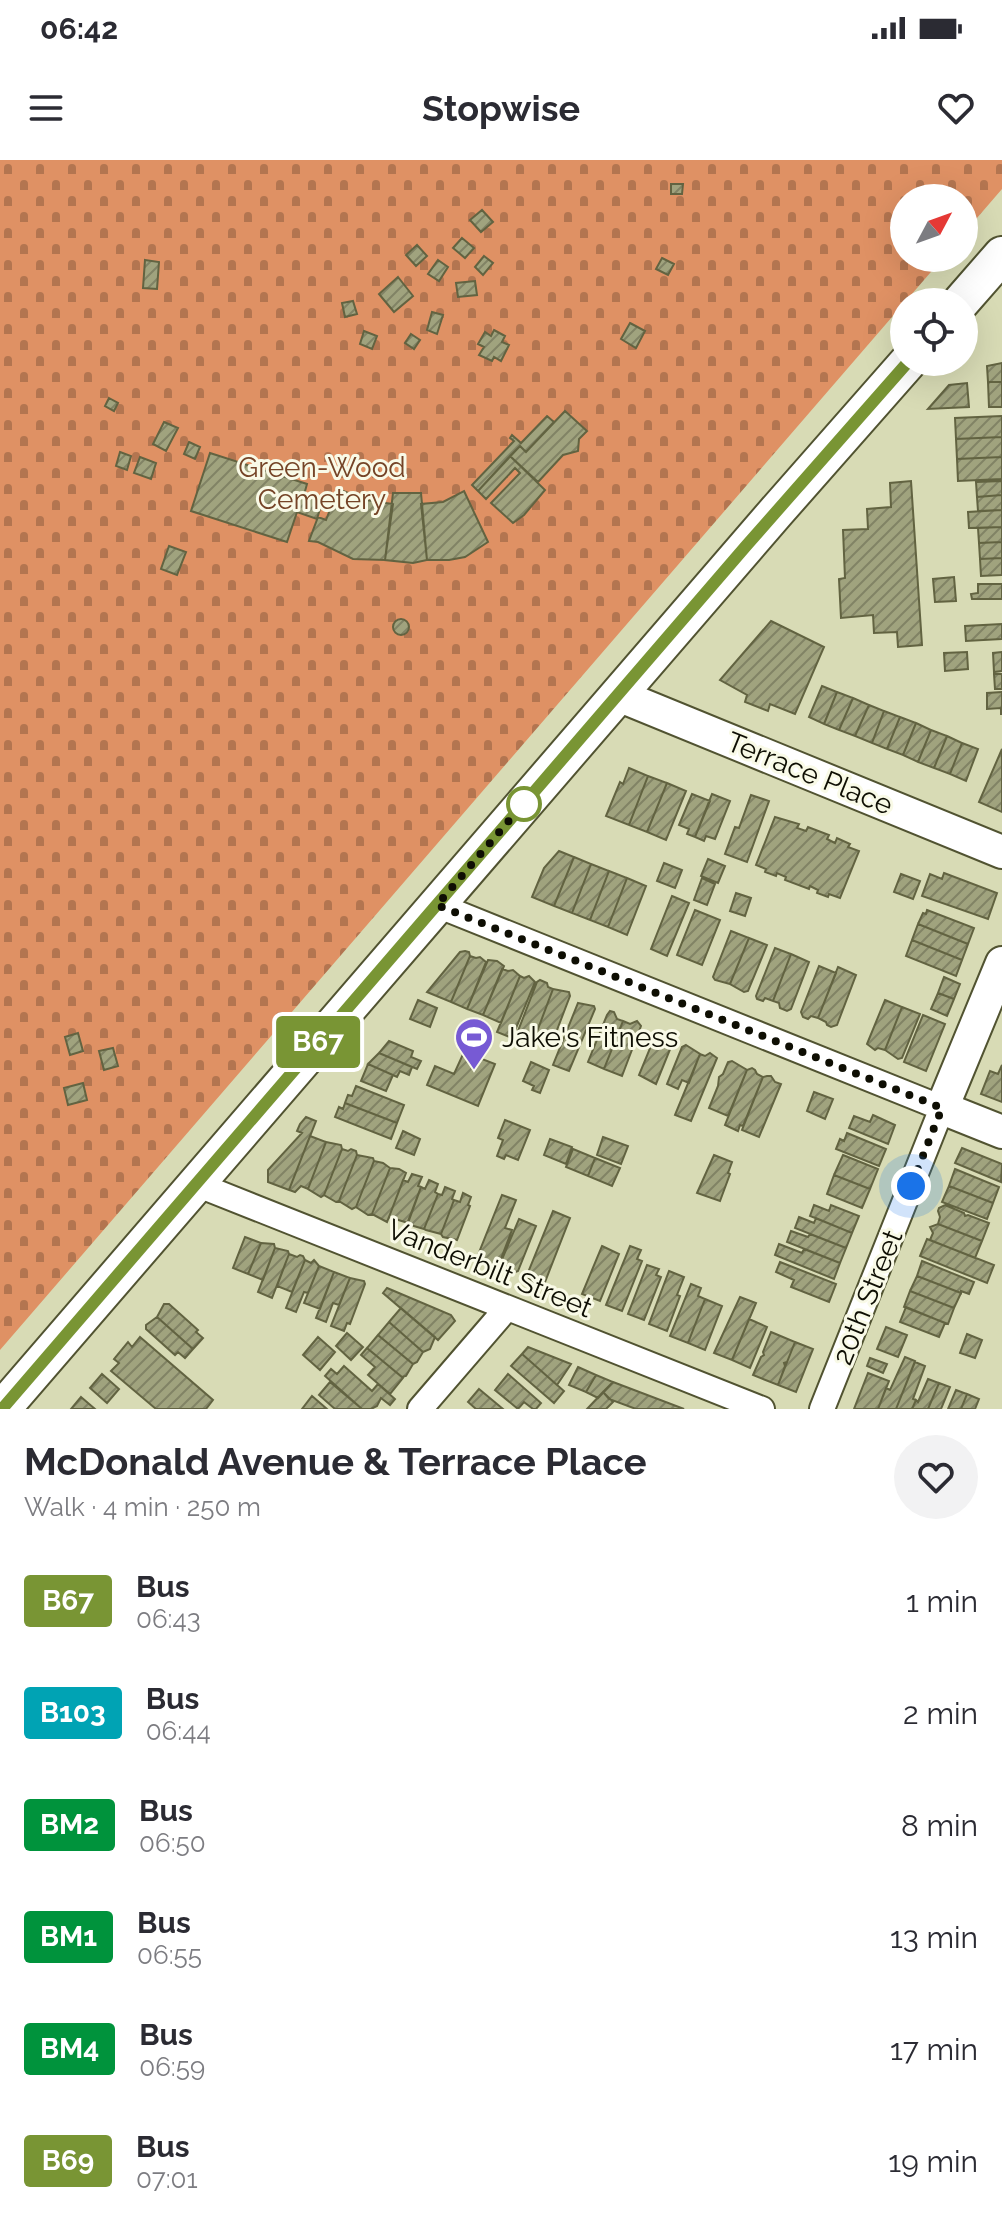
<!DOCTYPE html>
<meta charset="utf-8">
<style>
:root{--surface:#fff;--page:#f2f2f3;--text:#2b2b33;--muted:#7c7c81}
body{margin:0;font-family:Raleway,sans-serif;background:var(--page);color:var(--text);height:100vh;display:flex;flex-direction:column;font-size:30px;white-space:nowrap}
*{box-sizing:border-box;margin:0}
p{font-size:26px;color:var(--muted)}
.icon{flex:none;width:44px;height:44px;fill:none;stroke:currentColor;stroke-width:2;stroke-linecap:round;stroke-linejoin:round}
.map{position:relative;height:1249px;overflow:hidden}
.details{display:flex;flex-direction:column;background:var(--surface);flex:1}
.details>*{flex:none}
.badge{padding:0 16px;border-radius:6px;font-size:28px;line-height:52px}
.needle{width:52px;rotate:49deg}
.controls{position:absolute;left:890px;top:24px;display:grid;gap:16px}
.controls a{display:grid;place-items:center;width:88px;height:88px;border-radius:50%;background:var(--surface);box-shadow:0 8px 32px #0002;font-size:40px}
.you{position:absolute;width:40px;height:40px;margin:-20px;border:6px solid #fff;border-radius:50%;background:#1a73e8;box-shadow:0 0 0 12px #1a73e833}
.map>.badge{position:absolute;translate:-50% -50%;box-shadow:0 0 0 4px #fff}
.round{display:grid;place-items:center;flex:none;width:84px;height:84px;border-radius:42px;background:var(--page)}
.summary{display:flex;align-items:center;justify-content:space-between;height:136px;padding:0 24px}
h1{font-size:38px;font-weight:700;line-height:60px}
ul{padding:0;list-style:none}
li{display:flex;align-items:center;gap:24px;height:112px;padding:0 24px}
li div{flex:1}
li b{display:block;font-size:30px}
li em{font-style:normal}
li .badge{min-width:88px;font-weight:700;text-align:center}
.status{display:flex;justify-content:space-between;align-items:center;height:56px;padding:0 40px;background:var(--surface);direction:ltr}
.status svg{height:22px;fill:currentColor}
header{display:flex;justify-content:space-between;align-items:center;height:104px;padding:0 24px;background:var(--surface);font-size:36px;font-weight:700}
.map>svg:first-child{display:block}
.cemetery{fill:url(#cemetery-stones)}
.building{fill:url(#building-hatch);stroke:#626341;stroke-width:2}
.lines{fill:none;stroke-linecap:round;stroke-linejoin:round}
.street-casing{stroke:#515331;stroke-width:28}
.secondary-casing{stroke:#515331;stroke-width:36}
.primary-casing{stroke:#515331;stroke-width:40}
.street{stroke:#fff;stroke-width:24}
.secondary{stroke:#fff;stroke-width:32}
.primary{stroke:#fff;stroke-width:36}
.line-casing{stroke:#fff;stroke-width:18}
.line{stroke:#799534;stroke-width:12}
.walk{stroke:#0e0e03;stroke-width:8;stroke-dasharray:0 14.4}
.stop-dot{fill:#fff;stroke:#799534;stroke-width:4}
.labels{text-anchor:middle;stroke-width:6;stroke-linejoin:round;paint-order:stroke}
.park-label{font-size:28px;fill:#754427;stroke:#f9fae7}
.street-label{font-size:28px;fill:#0e0e03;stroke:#f9fae7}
.poi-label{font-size:28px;fill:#0e0e03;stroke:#f9fae7;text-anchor:start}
</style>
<div class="status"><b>06:42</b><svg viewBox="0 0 49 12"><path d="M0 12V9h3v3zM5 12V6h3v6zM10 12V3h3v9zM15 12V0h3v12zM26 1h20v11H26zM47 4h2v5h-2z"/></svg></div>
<header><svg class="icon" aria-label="menu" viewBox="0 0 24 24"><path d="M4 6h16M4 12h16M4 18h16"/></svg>Stopwise<svg class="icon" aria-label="heart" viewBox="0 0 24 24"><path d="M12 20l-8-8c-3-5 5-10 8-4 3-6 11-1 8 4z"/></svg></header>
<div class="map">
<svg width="1002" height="1249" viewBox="0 0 1002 1249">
<defs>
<pattern id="cemetery-stones" width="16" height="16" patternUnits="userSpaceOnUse" patternTransform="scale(2)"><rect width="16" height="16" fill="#df9164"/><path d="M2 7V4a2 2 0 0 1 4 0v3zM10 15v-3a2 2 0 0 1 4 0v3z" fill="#b37550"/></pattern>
<pattern id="building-hatch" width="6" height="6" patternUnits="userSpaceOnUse" patternTransform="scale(2)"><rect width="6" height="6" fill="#a0a37e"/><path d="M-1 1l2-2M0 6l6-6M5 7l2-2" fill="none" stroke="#818365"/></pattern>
</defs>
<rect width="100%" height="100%" fill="#d8dbb5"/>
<!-- cemetery -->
<path class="cemetery" d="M0 0H1002V29L964 73V38H904V98H943L0 1190Z"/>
<!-- building -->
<path class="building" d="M671 24H683L682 34H671Z
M482 50 493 62 481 72 470 60Z
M462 78 474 88 465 98 453 88Z
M417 85 427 96 416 106 406 95Z
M484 96 493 103 483 115 475 107Z
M662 98 674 104 668 115 656 109Z
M145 100 159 102 157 129 143 128Z
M438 100 448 107 439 121 428 114Z
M398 117 413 136 394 152 379 134Z
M475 121 477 135 458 137 456 123Z
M353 141 357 154 345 157 342 143Z
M432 152 443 155 437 174 427 170Z
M630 163 645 171 636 188 621 179Z
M494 170 505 176 502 182 509 185 501 201 494 197 492 201 479 195 484 187 478 184 485 172 491 176Z
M364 171 377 176 372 189 360 184Z
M411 174 420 180 414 189 405 183Z
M1002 203V222H988L987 206Z
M988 222H1002V247H989Z
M967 223 969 247 928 249 949 225Z
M109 238 118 243 114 251 105 246Z
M565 251 587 271 579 279 578 291 563 295 538 322 510 296 520 286 526 292Z
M547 256 554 262 526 292 520 286 478 331 472 325 514 281 510 278 512 275 521 283Z
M1002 256V277L956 279 955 258Z
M164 262 178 268 166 291 153 284Z
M1002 277V297L957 299 956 279Z
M189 282 200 287 195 299 184 294Z
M120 292 131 296 127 310 116 306Z
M210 293 307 324 304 335 322 342 317 359 297 352 287 382 191 351Z
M510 296 545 330 524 355 513 363 491 343 520 313 515 308 486 339 478 331Z
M140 297 156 303 151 319 134 313Z
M1002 297V319L958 321 957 299Z
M911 321 922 485 898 487 897 472 874 473 873 455 841 458 839 419 845 418 843 370 868 369 867 349 891 347 890 323Z
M1002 321V335L977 337 976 322Z
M338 329 366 340 393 344 385 400 353 399 318 382 309 381 318 357 326 360Z
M464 331 488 382 465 397 449 400H427L421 344 443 342Z
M393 333H421L427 400 413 403 385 400Z
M1002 335V350L978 351 977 337Z
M1002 350V367L969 368 968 352Z
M1002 367V382L979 383 978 368Z
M1002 382V398L980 399 979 383Z
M169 386 186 392 177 415 161 409Z
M1002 398V415L981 416 980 399Z
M954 417 956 441 935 442 933 419Z
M978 424H1002V439H972L971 434 978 433Z
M393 467a8 8 0 1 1 16 0a8 8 0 1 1-16 0Z
M771 461 824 487 795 554 770 544 768 551 745 542 747 535 720 520Z
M1002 464V479L966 481 965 466Z
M967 492 968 509 945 511 944 493Z
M1002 492V511L994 512 993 493Z
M994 514H1002V529H995Z
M822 526 837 532 824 564 809 557Z
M837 532 853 538 839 570 824 564Z
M1002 532V554H1001V548L987 549V533Z
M853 538 869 545 855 576 839 570Z
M869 545 884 551 872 583 855 576Z
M884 551 900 557 887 589 872 583Z
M900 557 916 563 903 595 887 589Z
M916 563 931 570 918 602 903 595Z
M931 570 947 576 934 608 918 602Z
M947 576 962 583 950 614 934 608Z
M962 583 978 589 966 621 950 614Z
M1002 589V652L979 642Z
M629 608 648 616 629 665 606 656 620 622 623 624Z
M648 616 667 623 647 672 629 665Z
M667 623 686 631 666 680 647 672Z
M692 634 710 641 695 677 687 674 689 669 679 665Z
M712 634 730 641 715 679 706 676 704 681 695 677Z
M751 635 769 641 747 702 725 694 735 667 739 668Z
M775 657 799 664 797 668 806 671 808 667 829 675 827 679 835 683 837 678 850 684 848 687 859 691 840 738 829 734 828 737 817 733 818 730 810 726 809 729 785 720 786 717 777 713 776 716 765 712 766 709 756 705Z
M559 691 574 697 554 746 532 737 544 708Z
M574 697 591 704 572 753 554 746Z
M708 699 725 706 718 723 701 716Z
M664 703 682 710 675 728 657 721Z
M591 704 609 711 590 760 572 753Z
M609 711 627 718 608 767 590 760Z
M944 713 997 733 988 759 922 736 930 714 942 719Z
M901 714 920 721 913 739 894 732Z
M627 718 646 726 627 775 608 767Z
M702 718 715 724 707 745 694 740Z
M736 733 751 738 745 756 730 751Z
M672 736 689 743 667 796 651 789Z
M695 750 720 760 702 805 677 795Z
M927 750 974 768 968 784 918 764 923 753 926 754Z
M918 764 968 784 962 800 912 780Z
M731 771 749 778 730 824 715 820 713 817Z
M749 778 767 785 748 831 744 832 730 824Z
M912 780 962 800 956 816 906 796Z
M775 788 791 794 773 841 765 838 763 841 757 839 756 836Z
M465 791 469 792 470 796 451 842 427 832 460 792Z
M791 794 809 802 791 849 787 851 780 848 779 843 773 841Z
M470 796 476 798 480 797 486 802 467 849 451 842Z
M488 800 497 801 504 806 483 855 467 849Z
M819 806 836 813 818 858 811 856 808 859 803 857 801 852Z
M838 807 856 815 837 865 831 867 827 865 826 862 818 858Z
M502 809 508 811 513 810 520 816 501 863 483 855Z
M520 816 524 818 529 816 535 822 512 878 497 872Z
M944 817 960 824 954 839 938 833Z
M540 820 547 823 548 827 553 829 535 877 518 871 537 822Z
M553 829 569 832 570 836 552 883 535 877Z
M938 833 954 839 947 856 931 849Z
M418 840 437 848 430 867 410 859Z
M885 840 902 847 885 890 878 888 875 890 867 884Z
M578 843 594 846 595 849 569 911 553 905Z
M902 847 920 854 902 898 898 899 885 890Z
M610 851 614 852 617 859 623 861 604 909 588 902 607 855Z
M923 855 945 864 926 911 904 902Z
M623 861 630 864 637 861 641 866 622 916 604 909Z
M78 873 83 891 70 895 65 877Z
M659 875 673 882 656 924 639 915 655 876Z
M389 881 413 891 411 897 421 901 417 909 379 893Z
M686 885 700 894 689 923 682 920 678 929 667 924 682 887Z
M113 888 118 906 104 910 99 891Z
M464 892 495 904 478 946 427 925 435 906 454 914Z
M379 893 412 907 409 915 400 911 397 917 368 904Z
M710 893 717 898 691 961 675 955 700 894 705 896Z
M732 901 747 910 728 956 709 948 718 926 719 917 723 914 728 902Z
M531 902 549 910 540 933 532 930 534 926 523 921Z
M368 904 393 915 386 931 361 921Z
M1002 905V942L981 934 990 911 998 914Z
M752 908 755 910 757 914 763 917 743 966 740 965 738 971 725 965 747 910Z
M767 916H771L775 922 781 924 759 977 742 970 763 917Z
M83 923 87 940 68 945 64 928Z
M356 926 404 945 397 963 345 943 348 935 352 936Z
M814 932 833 939 825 959 807 951Z
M345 943 397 963 391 979 335 957 339 947 343 949Z
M873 955 895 965 888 984 849 968 854 956 870 962Z
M306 957 316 961 289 1030 268 1022V1010L302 973 297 971 300 964Z
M505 960 530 970 518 1000 506 995 504 999 497 996 503 980 498 978Z
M403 971 420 979 414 995 396 988Z
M847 973 886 989 879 1006 836 989 840 979 844 981Z
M310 976 326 982 308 1029 301 1026 295 1032 289 1030Z
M603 977 628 986 621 1004 597 995Z
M550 979 572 987 566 1004 544 995Z
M326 982 341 985 342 989 324 1035 321 1037 308 1029Z
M962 988 1002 1004 1001 1022 955 1003Z
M342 989 348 991 351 989 356 991 357 995 339 1041 336 1042 324 1035Z
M573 989 595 998 588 1016 566 1007Z
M357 995 373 998 374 1001 356 1047 352 1049 339 1041Z
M714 995 732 1002 728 1013 730 1014 720 1041 697 1033Z
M843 995 878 1009 870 1029 834 1015Z
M595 998 620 1008 612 1026 588 1016Z
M374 1001 383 1003 390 1008 372 1054 368 1055 356 1047Z
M390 1008 399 1009 406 1013 387 1062 372 1054Z
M955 1009 999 1027 993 1043 949 1026Z
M412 1014 422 1017 418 1026 421 1027 408 1063 389 1057 403 1020 408 1022Z
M834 1015 870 1029 862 1048 827 1034Z
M429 1020 438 1024 435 1032 438 1034 424 1069 407 1064 421 1027 425 1029Z
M949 1026 993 1043 987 1059 942 1042Z
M445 1027 455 1031 452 1039 454 1040 441 1074 426 1070 424 1069 438 1034 442 1035Z
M463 1033 471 1037 468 1045 470 1046 457 1080 443 1077 441 1074 454 1040 460 1042Z
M502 1035 516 1040 505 1068 512 1070 497 1109 476 1100Z
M814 1045 829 1051 831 1045 859 1056 852 1073 810 1056Z
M945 1045 964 1053 965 1056 968 1055 989 1063 982 1081 938 1064 940 1057 938 1051 939 1048Z
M553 1051 570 1058 545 1122 539 1119 535 1122 529 1119 527 1115Z
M799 1057 814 1063 816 1058 852 1073 846 1088 795 1068Z
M519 1059 536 1066 518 1111 513 1113 508 1111 507 1107 500 1104Z
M938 1064 982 1081 975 1098 930 1080 933 1073 930 1067Z
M791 1071 808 1077 810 1074 846 1088 840 1103 787 1082Z
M245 1077 261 1083 248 1114 233 1108Z
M927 1079 994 1105 987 1123 920 1096Z
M261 1083 274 1084 275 1088 263 1120 248 1114Z
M779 1084 802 1093 804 1089 840 1103 834 1119 775 1095Z
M602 1086 619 1094 600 1141 582 1134Z
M630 1086 641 1090 637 1099 642 1101 622 1151 606 1145Z
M275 1088 288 1091 289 1094 272 1138 258 1132Z
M289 1094 297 1097 300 1095 303 1096 305 1100 292 1132 277 1126Z
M305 1100 311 1103 314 1100 319 1106 308 1133 304 1132 296 1152 286 1148Z
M922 1101 974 1122 969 1134 961 1131V1133L917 1116Z
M780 1102 836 1124 829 1142 791 1127 794 1120 776 1112Z
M647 1105 659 1109 656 1115 661 1117 644 1160 628 1154Z
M319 1106 334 1112 320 1149 304 1143Z
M669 1111 684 1117 677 1135 680 1136 667 1171 649 1164Z
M334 1112 350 1118 339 1145 333 1143 326 1162 316 1158Z
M917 1116 961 1133 954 1148 910 1131Z
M350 1118 364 1121 365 1124 350 1164 347 1163 344 1171 331 1166Z
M691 1124 701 1128 698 1136 705 1139 688 1183 670 1176Z
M387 1128 451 1155 455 1161 438 1180 383 1133Z
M910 1131 954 1148 948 1164 904 1147Z
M740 1137 756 1143 732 1200 714 1193Z
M705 1139 722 1146 705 1190 688 1183Z
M164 1144H169L198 1170 196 1172 203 1178 193 1189 157 1157Z
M906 1147 945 1163 939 1177 900 1162Z
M401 1148 435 1177 430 1189 423 1192 389 1162Z
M157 1157 193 1189 185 1198 178 1192 175 1195 146 1169V1165Z
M749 1159 767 1167 750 1208 732 1200Z
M389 1162 423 1192 417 1202 413 1204 378 1175Z
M886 1167 907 1175 898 1197 877 1189Z
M771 1172 795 1182 787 1202 784 1203 785 1206 778 1225 753 1215 761 1197 764 1195 763 1192Z
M347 1173 363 1187 351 1200 336 1186Z
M967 1174 982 1180 975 1198 960 1193Z
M378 1175 413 1204 406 1216 402 1217 367 1188Z
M140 1177 213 1240 206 1249H156L111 1211 119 1203 114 1199 128 1182 132 1187Z
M318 1177 335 1192 320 1210 303 1195Z
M795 1182 813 1189 796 1232 778 1225Z
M528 1187 571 1204 557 1225 522 1194Z
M367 1188 403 1218 390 1234 368 1215 375 1207 361 1195Z
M522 1194 564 1231 554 1243 511 1206Z
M905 1197 915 1201 896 1249H878L886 1228 890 1230Z
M870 1198 887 1204 883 1213 867 1206Z
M915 1202 925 1206 913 1239 916 1240 912 1249H896Z
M344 1206 372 1231 378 1224 395 1239 390 1245 381 1238 377 1246 371 1249H362L325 1216 331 1209 337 1214Z
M578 1207 596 1215 586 1232 569 1225Z
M868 1213 889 1221 878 1249H854Z
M102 1214 119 1229 107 1243 90 1228Z
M508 1214 541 1243 536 1249H533L524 1242 518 1249 495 1230Z
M596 1215 613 1222 598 1238 586 1232Z
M928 1219 939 1223 928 1249H912L916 1240 918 1242Z
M330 1222 362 1249H335L319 1235Z
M613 1222 684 1249H636L609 1239 603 1232Z
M939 1223 950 1227 941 1249H928Z
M479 1229 503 1249H476L468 1242Z
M956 1230 967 1234 961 1249H948Z
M603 1232 613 1242 606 1249H587Z
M967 1234 979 1239 975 1249H961Z
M312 1236 327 1249H302Z
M81 1237 95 1249H71Z"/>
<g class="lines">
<!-- street casing -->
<g class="street-casing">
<path id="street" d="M437 745 942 948 822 1249
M196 1024 762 1249
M420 1249 507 1148"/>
</g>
<!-- secondary casing -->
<g class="secondary-casing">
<path id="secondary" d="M618 535 1002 692
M1002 803 942 948 1002 972"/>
</g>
<!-- primary casing -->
<g class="primary-casing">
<path id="primary" d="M961 142 1002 95
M2 1249 776 352 908 202"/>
</g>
<!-- street -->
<use href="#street" class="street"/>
<!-- secondary -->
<use href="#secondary" class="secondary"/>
<!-- primary -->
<use href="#primary" class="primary"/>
</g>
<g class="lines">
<!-- line casing -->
<g class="line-casing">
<path id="line" d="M2 1249 746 386 908 202"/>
</g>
<!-- line -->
<use href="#line" class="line"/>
<!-- walk -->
<path class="walk" d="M524 644 530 636 437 745 942 948 911 1026"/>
</g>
<!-- icons -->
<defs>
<g id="stadium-pin" transform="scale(2)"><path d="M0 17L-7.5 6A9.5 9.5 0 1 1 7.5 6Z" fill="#775ad4" stroke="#f9fae7"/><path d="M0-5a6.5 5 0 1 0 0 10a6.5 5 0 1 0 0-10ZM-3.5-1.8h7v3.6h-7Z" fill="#fff"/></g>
</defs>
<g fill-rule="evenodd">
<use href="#stadium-pin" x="474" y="877"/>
</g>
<!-- markers -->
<circle class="stop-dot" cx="524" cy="644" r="16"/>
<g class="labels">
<!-- park labels -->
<g class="park-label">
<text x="322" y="317">Green-Wood<tspan x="322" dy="32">Cemetery</tspan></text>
</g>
<!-- street labels -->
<g class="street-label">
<text transform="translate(810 613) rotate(22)" y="10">Terrace Place</text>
<text transform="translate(490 1108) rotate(22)" y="10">Vanderbilt Street</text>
<text transform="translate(867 1137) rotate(-68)" y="10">20th Street</text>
</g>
<!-- poi labels -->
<g class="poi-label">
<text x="502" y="887">Jake's Fitness</text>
</g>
</g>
</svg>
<div class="controls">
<a><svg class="needle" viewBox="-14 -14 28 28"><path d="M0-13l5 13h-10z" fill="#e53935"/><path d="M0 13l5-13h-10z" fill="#7c7c81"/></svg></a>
<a><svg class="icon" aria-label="locate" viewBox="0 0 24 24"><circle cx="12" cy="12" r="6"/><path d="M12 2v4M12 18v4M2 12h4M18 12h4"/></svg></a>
</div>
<div class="you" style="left:911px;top:1026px"></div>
<b class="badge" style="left:318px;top:882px;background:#799534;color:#fff">B67</b>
</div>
<section class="details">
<div class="summary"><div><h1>McDonald Avenue &amp; Terrace Place</h1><p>Walk · 4 min · 250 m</p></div><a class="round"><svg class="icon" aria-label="heart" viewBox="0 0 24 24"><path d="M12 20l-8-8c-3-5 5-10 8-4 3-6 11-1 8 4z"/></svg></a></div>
<ul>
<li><span class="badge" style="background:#799534;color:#fff">B67</span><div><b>Bus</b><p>06:43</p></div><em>1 min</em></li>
<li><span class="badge" style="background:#00a3b4;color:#fff">B103</span><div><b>Bus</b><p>06:44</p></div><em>2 min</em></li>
<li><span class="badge" style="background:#00933c;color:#fff">BM2</span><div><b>Bus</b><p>06:50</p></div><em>8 min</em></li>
<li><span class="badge" style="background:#00933c;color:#fff">BM1</span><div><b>Bus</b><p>06:55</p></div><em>13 min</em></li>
<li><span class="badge" style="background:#00933c;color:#fff">BM4</span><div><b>Bus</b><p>06:59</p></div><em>17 min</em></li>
<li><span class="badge" style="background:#799534;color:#fff">B69</span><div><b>Bus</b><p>07:01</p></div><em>19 min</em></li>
</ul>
</section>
